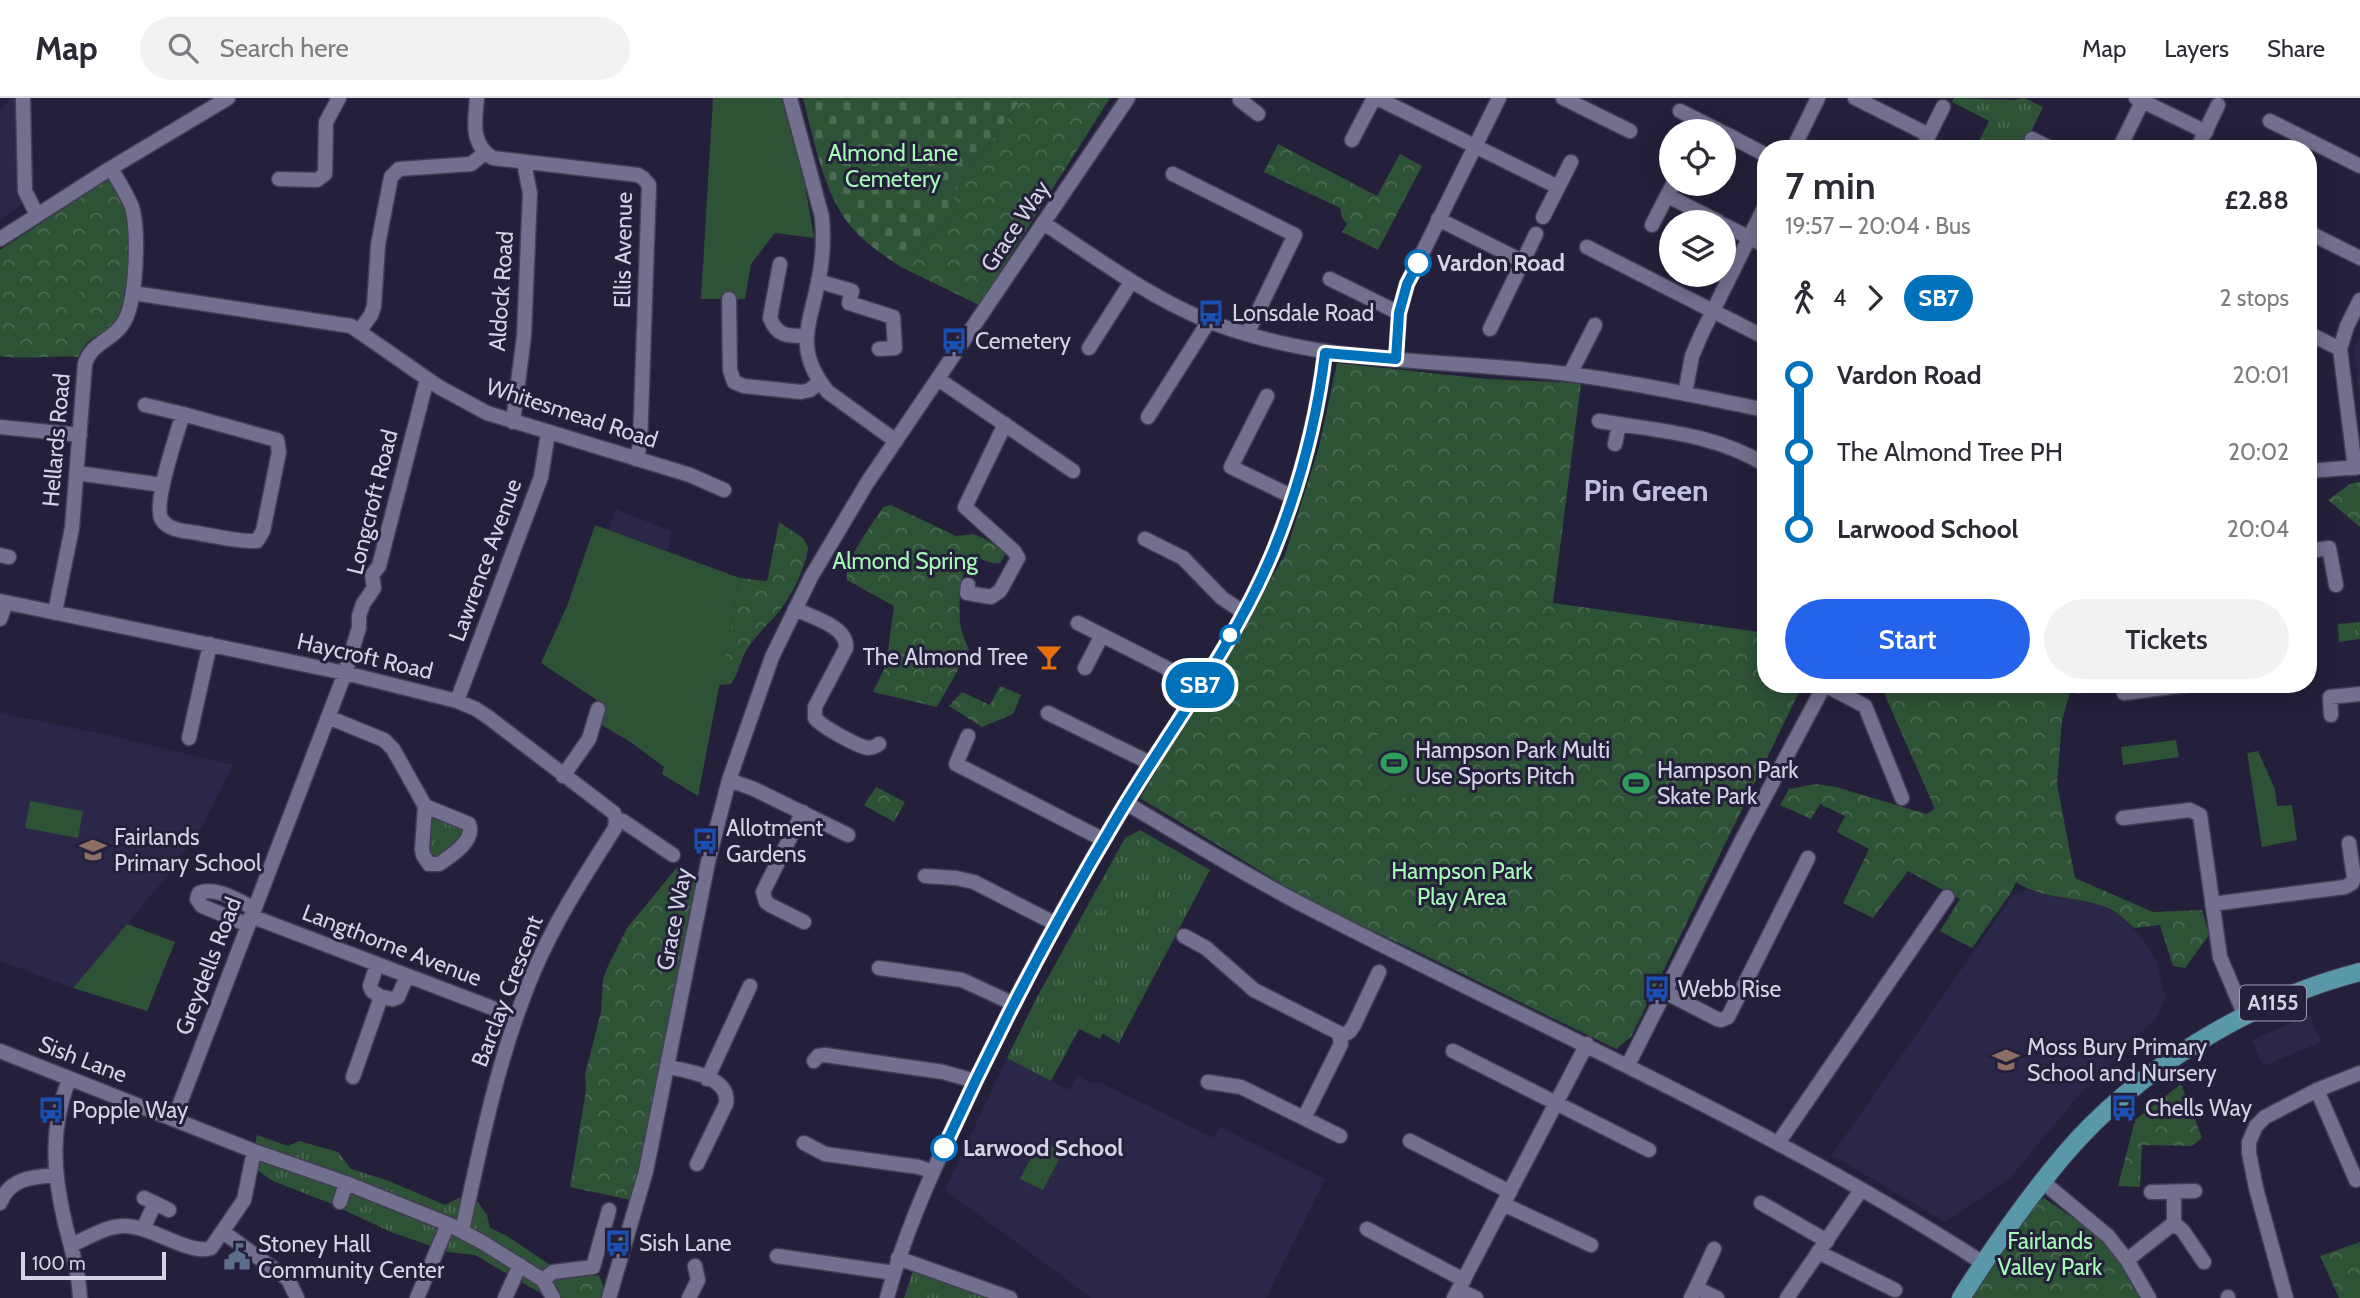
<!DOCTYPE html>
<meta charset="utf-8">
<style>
:root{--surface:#fff;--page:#f2f2f3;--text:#2b2b33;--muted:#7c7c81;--line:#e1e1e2;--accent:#2563eb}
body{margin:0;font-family:Cabin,sans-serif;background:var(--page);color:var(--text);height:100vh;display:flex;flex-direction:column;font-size:26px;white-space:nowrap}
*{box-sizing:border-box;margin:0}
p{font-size:23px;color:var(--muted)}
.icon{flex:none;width:38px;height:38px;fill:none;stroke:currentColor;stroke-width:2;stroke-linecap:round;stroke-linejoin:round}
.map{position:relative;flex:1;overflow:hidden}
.side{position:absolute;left:1757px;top:42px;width:560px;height:553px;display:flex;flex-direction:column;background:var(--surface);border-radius:28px;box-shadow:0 4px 18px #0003}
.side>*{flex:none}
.badge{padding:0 14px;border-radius:23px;font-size:24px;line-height:46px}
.tools{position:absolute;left:1659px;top:21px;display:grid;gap:14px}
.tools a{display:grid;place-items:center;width:77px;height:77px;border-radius:50%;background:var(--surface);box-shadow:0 4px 18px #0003;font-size:35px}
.scale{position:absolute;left:21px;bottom:18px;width:145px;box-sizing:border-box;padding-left:7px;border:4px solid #d4d3e5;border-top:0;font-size:19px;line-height:24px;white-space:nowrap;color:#d4d3e5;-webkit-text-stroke:5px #24203b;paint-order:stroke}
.map>.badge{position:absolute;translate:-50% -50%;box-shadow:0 0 0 4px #fff}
.legs{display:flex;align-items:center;gap:10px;height:77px;padding:0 28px;font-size:23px}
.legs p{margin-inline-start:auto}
.headline{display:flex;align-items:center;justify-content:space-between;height:119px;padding:0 28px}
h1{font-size:38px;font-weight:600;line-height:52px}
.cta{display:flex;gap:14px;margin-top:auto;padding:14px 28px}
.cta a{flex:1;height:80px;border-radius:42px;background:var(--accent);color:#fff;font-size:28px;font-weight:600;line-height:80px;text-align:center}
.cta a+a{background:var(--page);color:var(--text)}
ul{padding:0 28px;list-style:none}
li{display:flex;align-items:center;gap:24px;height:77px;font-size:26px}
li i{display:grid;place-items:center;width:10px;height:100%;margin:0 9px;background:currentColor}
li i::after{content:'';width:18px;height:18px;margin:-9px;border:5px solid;border-radius:50%;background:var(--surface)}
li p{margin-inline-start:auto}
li:first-child i{background:linear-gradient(#0000 50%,currentColor 0)}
li:last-child i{background:linear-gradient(currentColor 50%,#0000 0)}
header{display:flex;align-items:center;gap:42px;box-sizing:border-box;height:98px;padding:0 35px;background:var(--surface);border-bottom:2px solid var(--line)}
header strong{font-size:33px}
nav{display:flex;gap:38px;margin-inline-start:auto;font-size:24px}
.search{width:490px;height:63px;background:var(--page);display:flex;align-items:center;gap:18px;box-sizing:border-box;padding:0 24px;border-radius:38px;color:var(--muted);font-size:26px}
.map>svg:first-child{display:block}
.built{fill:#2b2748}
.grass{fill:url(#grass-tufts)}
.forest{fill:url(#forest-crowns)}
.cemetery{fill:url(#cemetery-stones)}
.garden{fill:#2e5235}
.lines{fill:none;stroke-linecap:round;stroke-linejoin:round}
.minor-casing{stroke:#413e54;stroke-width:17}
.major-casing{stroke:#413e54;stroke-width:20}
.minor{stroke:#726f8f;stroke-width:14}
.major{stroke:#5898a9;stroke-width:18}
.line-1-casing{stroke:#fff;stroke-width:16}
.line-1{stroke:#0072bc;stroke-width:10}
.stop-1-dot{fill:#fff;stroke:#0072bc;stroke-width:3.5}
.labels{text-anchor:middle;stroke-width:6;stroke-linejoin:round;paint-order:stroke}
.shield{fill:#24203b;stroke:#9f9db2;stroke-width:2}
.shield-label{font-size:21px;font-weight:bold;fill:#d4d3e5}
.park-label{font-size:23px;fill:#a7f9b6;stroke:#24203b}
.street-label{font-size:23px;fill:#d4d3e5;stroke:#24203b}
.stop-label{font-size:23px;font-weight:bold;fill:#d4d3e5;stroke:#24203b;text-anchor:start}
.poi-label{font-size:23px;fill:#d4d3e5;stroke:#24203b;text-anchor:start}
.district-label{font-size:30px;font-weight:bold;fill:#c1bfe2;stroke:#24203b}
</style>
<header>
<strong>Map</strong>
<div class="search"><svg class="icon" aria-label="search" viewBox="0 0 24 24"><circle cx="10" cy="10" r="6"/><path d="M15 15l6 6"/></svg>Search here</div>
<nav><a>Map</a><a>Layers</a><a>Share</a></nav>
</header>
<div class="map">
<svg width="2360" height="1200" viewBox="0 0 2360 1200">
<defs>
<pattern id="grass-tufts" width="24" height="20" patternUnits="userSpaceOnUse" patternTransform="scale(1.75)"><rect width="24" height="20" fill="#2e5235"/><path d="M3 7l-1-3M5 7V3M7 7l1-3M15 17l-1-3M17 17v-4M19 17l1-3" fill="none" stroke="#4b6a52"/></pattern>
<pattern id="forest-crowns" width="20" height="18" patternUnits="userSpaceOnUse" patternTransform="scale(1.75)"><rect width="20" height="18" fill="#2e5235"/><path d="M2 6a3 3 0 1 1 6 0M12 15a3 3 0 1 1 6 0" fill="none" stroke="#4b6a52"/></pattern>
<pattern id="cemetery-stones" width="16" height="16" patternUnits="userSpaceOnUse" patternTransform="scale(1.75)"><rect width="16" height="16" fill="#2e5235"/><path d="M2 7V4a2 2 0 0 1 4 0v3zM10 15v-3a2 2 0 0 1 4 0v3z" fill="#4b6a52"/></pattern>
</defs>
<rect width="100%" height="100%" fill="#24203b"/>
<!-- built -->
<path class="built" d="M10 0H18L21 107 0 122V13Z
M2360 239V307L2354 251Z
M615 411 671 433 668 453 608 432Z
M0 615 108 637 233 667 202 728 169 776 73 890 0 863Z
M2027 792 2099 807 2121 818 2145 844 2156 862 2165 896 2164 904 2157 920 2073 1004 2010 1080 1945 1124 1832 1057 2014 796Z
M2310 917 2321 944 2263 968 2252 942Z
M1007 960 1069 992 1077 977 1091 985 1099 984 1214 1040 1220 1029 1325 1081 1266 1200H1092L945 1092Z"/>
<!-- grass -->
<path class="grass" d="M1954 0 2014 2 2024 0 2043 9 2023 51H1975L1989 23 1952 4Z
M2360 524V541L2339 544 2338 526Z
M2079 586H2108L2109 592 2075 596Z
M431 715 464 726 467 735 439 762 429 761 427 728Z
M1140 732 1210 772 1119 945 1103 936 1100 941 1079 931 1051 983 1007 960 1036 901 1125 740Z
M257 1037 288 1048 299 1043 338 1054 351 1071 389 1083 445 1107 461 1099 478 1104 487 1117 490 1130 507 1138 562 1175 549 1200 475 1157 448 1154 391 1134 327 1104 273 1083 251 1068Z
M913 1173 987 1200H904Z"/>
<!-- forest -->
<path class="forest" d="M1022 0H1110L979 207 899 168 956 114 953 100 957 90Z
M1278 46 1377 98 1400 56 1422 68 1378 152 1342 134 1347 126 1342 120 1340 110 1264 74Z
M109 83C115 90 121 98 124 106 134 130 132 202 116 223 103 242 90 232 78 259 52 257 26 262 0 258V152L104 84Z
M1337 265 1487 281 1581 285 1553 505 1766 535V586H1803L1631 939 1616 951 1418 854 1313 805 1140 700 1285 457 1319 349Z
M2360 384V429L2328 402 2350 386Z
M891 407 956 438 973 436 983 440 1003 451 1005 457 1000 465C991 467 982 460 972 459 959 473 959 507 960 525 961 534 966 544 969 552L937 609 873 594 886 567 894 508 847 482C843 463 873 426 883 409Z
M779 424 803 440 808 449C807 468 789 503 776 517 765 529 756 538 747 551 740 562 739 575 731 586L719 587 740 480 767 483Z
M1880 586H2072L2062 623 2057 686 2075 780 2153 814 2202 812 2209 837 2185 870 2173 868 2160 827 2134 830C2127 824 2121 817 2112 812 2082 797 2043 803 2016 784L2012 793 1972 850 1940 833 1960 801 1908 773 1873 820 1843 805 1869 751 1837 734 1845 718 1820 706 1811 721 1780 707 1789 691 1816 686 1836 689 1926 716 1935 711Z
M1000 588 1021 597 1013 616 982 629 949 608 962 594 990 607Z
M876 689 905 704 894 724 864 707Z
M679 767 699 782 647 1035 631 1102 570 1089 586 992 585 976 601 914 603 881 607 870 627 830Z
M2181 986 2202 1040 2192 1048 2142 1047 2140 1089 2118 1088 2135 1022Z
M2044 1100 2104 1141 2141 1200H1968L2035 1104Z
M2360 1144V1200H2339L2320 1158Z
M599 1177 604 1190 601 1200H549L559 1181Z"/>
<!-- cemetery -->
<path class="cemetery" d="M803 0H1022L957 90 953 100 956 114 899 168C881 155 863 144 849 126 824 95 813 39 803 0Z"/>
<!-- garden -->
<path class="garden" d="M713 0H782L800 58 814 140 775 135 751 166 745 201H701Z
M64 187 80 190 77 204 62 201Z
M595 427 740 480 698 698 662 676 664 669 632 645 600 626 603 606 541 565 567 508Z
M1375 637H1391L1427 678 1415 700 1407 701 1376 679 1369 652Z
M2176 642 2179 659 2123 667 2121 649Z
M1480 649 1509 664 1501 679 1472 663Z
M2258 653 2275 691 2277 708 2292 707 2297 742 2262 749 2247 655Z
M1660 674 1661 689 1618 696 1611 691 1609 681 1613 676Z
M30 703 83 713 78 740 25 730Z
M127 826 175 844 147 913 73 890Z
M1040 1042 1063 1054 1043 1092 1020 1081Z"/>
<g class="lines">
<!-- minor casing -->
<g class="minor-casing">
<path id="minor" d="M23 0 25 93 37 117
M477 0C475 22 470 47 493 60L638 77 643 80 649 87 640 347 636 361
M790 0 822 119C824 140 823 159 819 180 810 227 793 251 828 294L896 343
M1241 0 1240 2 1258 16
M1377 0 1558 89
M1563 0 1630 33
M1855 0 1929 37
M2136 0 2206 34
M1680 13 1720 33
M2270 23 2360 68
M1724 35 1766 57
M2032 41 2052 51
M1352 42 1374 0
M1793 51 1818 0
M1922 51 1943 9
M2119 51 2144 0
M2197 51 2218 7
M1173 76 1295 137 1247 236
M279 81 317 82 325 76 326 24 339 0
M1668 98 1719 124
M1543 119 1571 64
M1438 121 1522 163
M1045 126C1098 161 1149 199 1208 223 1323 268 1448 261 1568 276 1634 284 1700 299 1766 312
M1652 127 1673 86
M1724 127 1766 148
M2308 134 2360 160
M0 141 111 70 228 0
M1587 149 1766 240
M780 166 770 220C777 239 789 238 806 238
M1330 181 1399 215
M818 183 852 193 849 205 893 219 895 250 879 251
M133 195 351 228 439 289 487 315 690 377 724 392
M729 201 730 272 734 284 744 288 801 294 810 292 819 284
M1490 231 1536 136
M360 232 371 217 374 208 378 147 391 79 399 71 471 66 485 55
M2308 235 2340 251
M1089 250 1131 184
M1396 261 1399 215 1407 186 1499 0
M1570 276 1595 227
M938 281 1073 373
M1685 296 1692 258 1701 237 1766 106
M1267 298 1231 369 1293 399
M145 307 183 316
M183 316 277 342 279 354 263 433 257 443C238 444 221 439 202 436 190 433 170 434 162 422 152 407 177 336 183 316Z
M1148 319 1209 223
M1599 323C1657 333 1714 335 1766 367
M513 324 524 238 530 95 524 65
M0 329 80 337
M1615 346 1619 326
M2355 370 2340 251 2347 228 2360 202
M2308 373 2360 369
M77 375 162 387
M1145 441 1183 460 1222 500 1243 514
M2308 453 2329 450 2336 487
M0 457 9 459
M968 487 967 495 991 499 1000 493 1018 460 1014 453 965 409 1005 326
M0 503 345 575 457 603 476 611 488 619 614 715 616 722 623 723 673 757
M795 511C811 519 848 528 846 550L815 609V620C822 629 857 648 868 650 873 650 875 649 879 646
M55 514 72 430 85 266C90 246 111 243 122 227 137 208 139 133 132 109 127 96 118 83 111 70
M0 521 6 505
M1078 525 1200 587
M1085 570 1102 537
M1825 587 1865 608 1902 700
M2124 595 2194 586
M457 603 541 379 548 335
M1048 615 1150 665
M2331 617 2330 599 2360 596
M328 619 384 642 393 651 425 708 469 726C475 743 452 757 439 766H429L423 757 422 751 425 708
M968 638 956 666 1104 742
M189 640 210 546
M563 678 589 641 598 611
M729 682 754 691 848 737
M1126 705C1187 741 1246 778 1309 810 1535 927 1769 1027 1983 1165
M803 714 763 794 766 804 770 807 804 824
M2123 720 2190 712 2200 717 2220 859 2245 918
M925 778 956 780 974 784 1056 826
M2212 806 2345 789 2352 785 2354 780 2349 745
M251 818 516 919
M248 827 202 808 197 801 199 795C216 788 238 803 254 810
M1184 838 1206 850 1254 892 1339 935 1341 946 1304 1020
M879 870 962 882 1014 906
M1665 894 1717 921 1721 922 1728 919 1808 760
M381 899 393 901 398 899 407 878
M1342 938 1350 933 1354 927 1379 874
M0 953 254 1053 346 1085 448 1126 482 1144 543 1182 553 1200
M1453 953 1649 1052
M814 963 818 958 825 957 943 974 975 983
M1628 967 1744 738 1825 586
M668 969C688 973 731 979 726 1006L697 1066
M353 979 381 899 372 893 370 888 377 866
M69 981C50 1031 53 1074 65 1125 71 1150 79 1174 80 1200
M707 981 750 888
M1208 984 1241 989 1340 1038
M2317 992 2356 1082
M174 1021 345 575 359 530V518L363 506 374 490 372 477 379 468 427 281
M1410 1043 1510 1094
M804 1045 825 1056 919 1069 933 1074
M1778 1045 1947 799
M2043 1084 2108 1138 2127 1162 2149 1200
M2151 1094 2195 1093
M2174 1094V1125L2183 1133 2204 1164
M340 1104 346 1085
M0 1105C10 1080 31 1079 55 1077
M155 1105 169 1112
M1761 1105 1827 1143
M1503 1106 1591 1147
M143 1131 155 1105 144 1100
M1367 1131 1464 1182
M462 1133C481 1046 498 958 533 875 555 823 585 777 615 730L616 722
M223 1134 288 1181 297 1200
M71 1147C88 1140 104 1129 122 1128 150 1126 189 1158 211 1150L244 1102 254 1053
M1818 1154 1895 1192
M777 1158 894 1175
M898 1160 1010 1200
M2127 1162 2174 1125
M543 1182 553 1174 593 1169 609 1112
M1696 1190 1714 1151
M1459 1192 1476 1200
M2228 1199V1200
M417 1200 448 1126
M505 1200 520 1167
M609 1200 646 1073 708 764 729 682 772 559 811 479 867 385 1128 0
M689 1200 698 1182 695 1168
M887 1200C907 1125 941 1055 975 984 1020 889 1070 796 1126 705 1175 624 1237 542 1273 454 1298 391 1317 322 1325 255
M1454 1200 1587 946
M1691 1200 1696 1190 1717 1200
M1787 1200 1861 1092
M2286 1200 2256 1090 2249 1055V1044L2256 1028 2265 1019 2317 992 2360 975"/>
</g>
<!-- major casing -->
<g class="major-casing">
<path id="major" d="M1961 1200C1992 1151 2026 1102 2064 1057 2137 971 2251 902 2360 874"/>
</g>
<!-- minor -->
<use href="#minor" class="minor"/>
<!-- major -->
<use href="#major" class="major"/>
</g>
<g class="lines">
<!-- line-1 casing -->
<g class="line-1-casing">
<path id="line-1" d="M944 1050C996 936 1054 825 1118 718 1170 631 1234 548 1273 454 1299 390 1317 322 1325 255L1396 261 1399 215 1407 186 1418 165"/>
</g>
<!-- line-1 -->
<use href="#line-1" class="line-1"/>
</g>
<!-- icons -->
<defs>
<g id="bus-bare" transform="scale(2.1)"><path d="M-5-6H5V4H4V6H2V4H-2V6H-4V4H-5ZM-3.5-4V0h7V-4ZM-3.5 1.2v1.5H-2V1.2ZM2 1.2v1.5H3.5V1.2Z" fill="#1a4fb4" stroke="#24203b" stroke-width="2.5" paint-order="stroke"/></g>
<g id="bar-bare" transform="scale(2.1)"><path d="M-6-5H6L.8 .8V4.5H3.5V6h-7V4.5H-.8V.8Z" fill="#e8710a" stroke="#24203b" stroke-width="2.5" paint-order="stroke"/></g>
<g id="stadium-bare" transform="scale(2.1)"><path d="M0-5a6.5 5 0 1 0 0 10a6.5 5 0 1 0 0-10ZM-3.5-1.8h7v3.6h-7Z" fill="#2e9e5b" stroke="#24203b" stroke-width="2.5" paint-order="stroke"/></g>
<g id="school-bare" transform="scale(2.1)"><path d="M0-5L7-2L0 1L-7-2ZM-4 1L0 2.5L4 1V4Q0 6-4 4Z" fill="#8d6e63" stroke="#24203b" stroke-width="2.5" paint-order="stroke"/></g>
<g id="civic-bare" transform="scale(2.1)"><path d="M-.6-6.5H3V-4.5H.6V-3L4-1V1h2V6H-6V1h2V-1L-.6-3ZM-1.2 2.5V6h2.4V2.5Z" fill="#5c6f8a" stroke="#24203b" stroke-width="2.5" paint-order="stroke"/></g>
</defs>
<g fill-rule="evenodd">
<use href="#bus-bare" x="1211" y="215"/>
<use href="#bus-bare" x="954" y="243"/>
<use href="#bar-bare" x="1049" y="559"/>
<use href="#stadium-bare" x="1394" y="665"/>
<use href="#stadium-bare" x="1636" y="685"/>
<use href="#bus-bare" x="705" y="743"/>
<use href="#school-bare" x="93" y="752"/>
<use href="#bus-bare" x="1657" y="891"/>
<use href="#school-bare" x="2006" y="962"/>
<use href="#bus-bare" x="2124" y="1010"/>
<use href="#bus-bare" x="51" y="1012"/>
<use href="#bus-bare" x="618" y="1145"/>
<use href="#civic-bare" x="237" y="1159"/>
</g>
<!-- markers -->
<g class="stop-1-dot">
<circle cx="1418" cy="165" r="12"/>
<circle cx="1230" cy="537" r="9"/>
<circle cx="944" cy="1050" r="12"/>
</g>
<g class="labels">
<!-- shield labels -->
<rect class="shield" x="2240" y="887.5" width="66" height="35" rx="5"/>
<g class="shield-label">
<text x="2273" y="912">A1155</text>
</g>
<!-- park labels -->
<g class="park-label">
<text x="893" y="63">Almond Lane<tspan x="893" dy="26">Cemetery</tspan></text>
<text x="905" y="471">Almond Spring</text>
<text x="1462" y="781">Hampson Park<tspan x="1462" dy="26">Play Area</tspan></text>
<text x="2050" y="1151">Fairlands<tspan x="2050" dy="26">Valley Park</tspan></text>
</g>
<!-- street labels -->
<g class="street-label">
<text transform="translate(1015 128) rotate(-56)" y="8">Grace Way</text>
<text transform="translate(623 152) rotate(-89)" y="8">Ellis Avenue</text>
<text transform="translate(501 193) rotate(-86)" y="8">Aldock Road</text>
<text transform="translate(572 315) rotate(18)" y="8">Whitesmead Road</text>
<text transform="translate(56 342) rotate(-85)" y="8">Hellards Road</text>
<text transform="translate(372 404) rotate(-76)" y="8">Longcroft Road</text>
<text transform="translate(485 462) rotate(-70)" y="8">Lawrence Avenue</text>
<text transform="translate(365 558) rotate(13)" y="8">Haycroft Road</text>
<text transform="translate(674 821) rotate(-79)" y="8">Grace Way</text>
<text transform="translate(392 847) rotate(21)" y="8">Langthorne Avenue</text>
<text transform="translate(208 868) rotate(-69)" y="8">Greydells Road</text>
<text transform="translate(507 893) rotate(-69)" y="8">Barclay Crescent</text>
<text transform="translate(83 961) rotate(21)" y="8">Sish Lane</text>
</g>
<!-- stop labels -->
<g class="stop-label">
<text x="1437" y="173">Vardon Road</text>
<text x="963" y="1058">Larwood School</text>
</g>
<!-- poi labels -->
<g class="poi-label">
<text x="1232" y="223">Lonsdale Road</text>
<text x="975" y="251">Cemetery</text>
<text x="1028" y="567" text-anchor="end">The Almond Tree</text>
<text x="1415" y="660">Hampson Park Multi<tspan x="1415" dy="26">Use Sports Pitch</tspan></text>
<text x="1657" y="680">Hampson Park<tspan x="1657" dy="26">Skate Park</tspan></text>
<text x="726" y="738">Allotment<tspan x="726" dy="26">Gardens</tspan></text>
<text x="114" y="747">Fairlands<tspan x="114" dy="26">Primary School</tspan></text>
<text x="1678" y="899">Webb Rise</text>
<text x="2027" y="957">Moss Bury Primary<tspan x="2027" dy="26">School and Nursery</tspan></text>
<text x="2145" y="1018">Chells Way</text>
<text x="72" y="1020">Popple Way</text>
<text x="639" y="1153">Sish Lane</text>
<text x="258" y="1154">Stoney Hall<tspan x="258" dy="26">Community Center</tspan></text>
</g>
<!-- district labels -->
<g class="district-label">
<text x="1646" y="403">Pin Green</text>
</g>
</g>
</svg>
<div class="tools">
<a><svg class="icon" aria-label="locate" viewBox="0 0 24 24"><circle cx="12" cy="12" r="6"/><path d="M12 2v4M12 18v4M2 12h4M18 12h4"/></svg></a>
<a><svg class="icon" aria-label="layers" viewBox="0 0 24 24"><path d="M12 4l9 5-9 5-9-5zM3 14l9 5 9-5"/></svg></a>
</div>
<div class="scale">100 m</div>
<b class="badge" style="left:1200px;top:587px;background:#0072bc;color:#fff">SB7</b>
<section class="side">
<div class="headline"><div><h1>7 min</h1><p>19:57 – 20:04 · Bus</p></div><b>£2.88</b></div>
<div class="legs"><svg class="icon" aria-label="walk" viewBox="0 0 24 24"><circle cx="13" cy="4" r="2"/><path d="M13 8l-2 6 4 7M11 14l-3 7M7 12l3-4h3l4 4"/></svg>4<svg class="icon" aria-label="forward" viewBox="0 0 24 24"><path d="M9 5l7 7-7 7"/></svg><b class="badge" style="background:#0072bc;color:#fff">SB7</b><p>2 stops</p></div>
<ul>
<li><i style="color:#0072bc"></i><b>Vardon Road</b><p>20:01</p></li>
<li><i style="color:#0072bc"></i><span>The Almond Tree PH</span><p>20:02</p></li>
<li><i style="color:#0072bc"></i><b>Larwood School</b><p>20:04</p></li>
</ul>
<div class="cta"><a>Start</a><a>Tickets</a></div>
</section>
</div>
